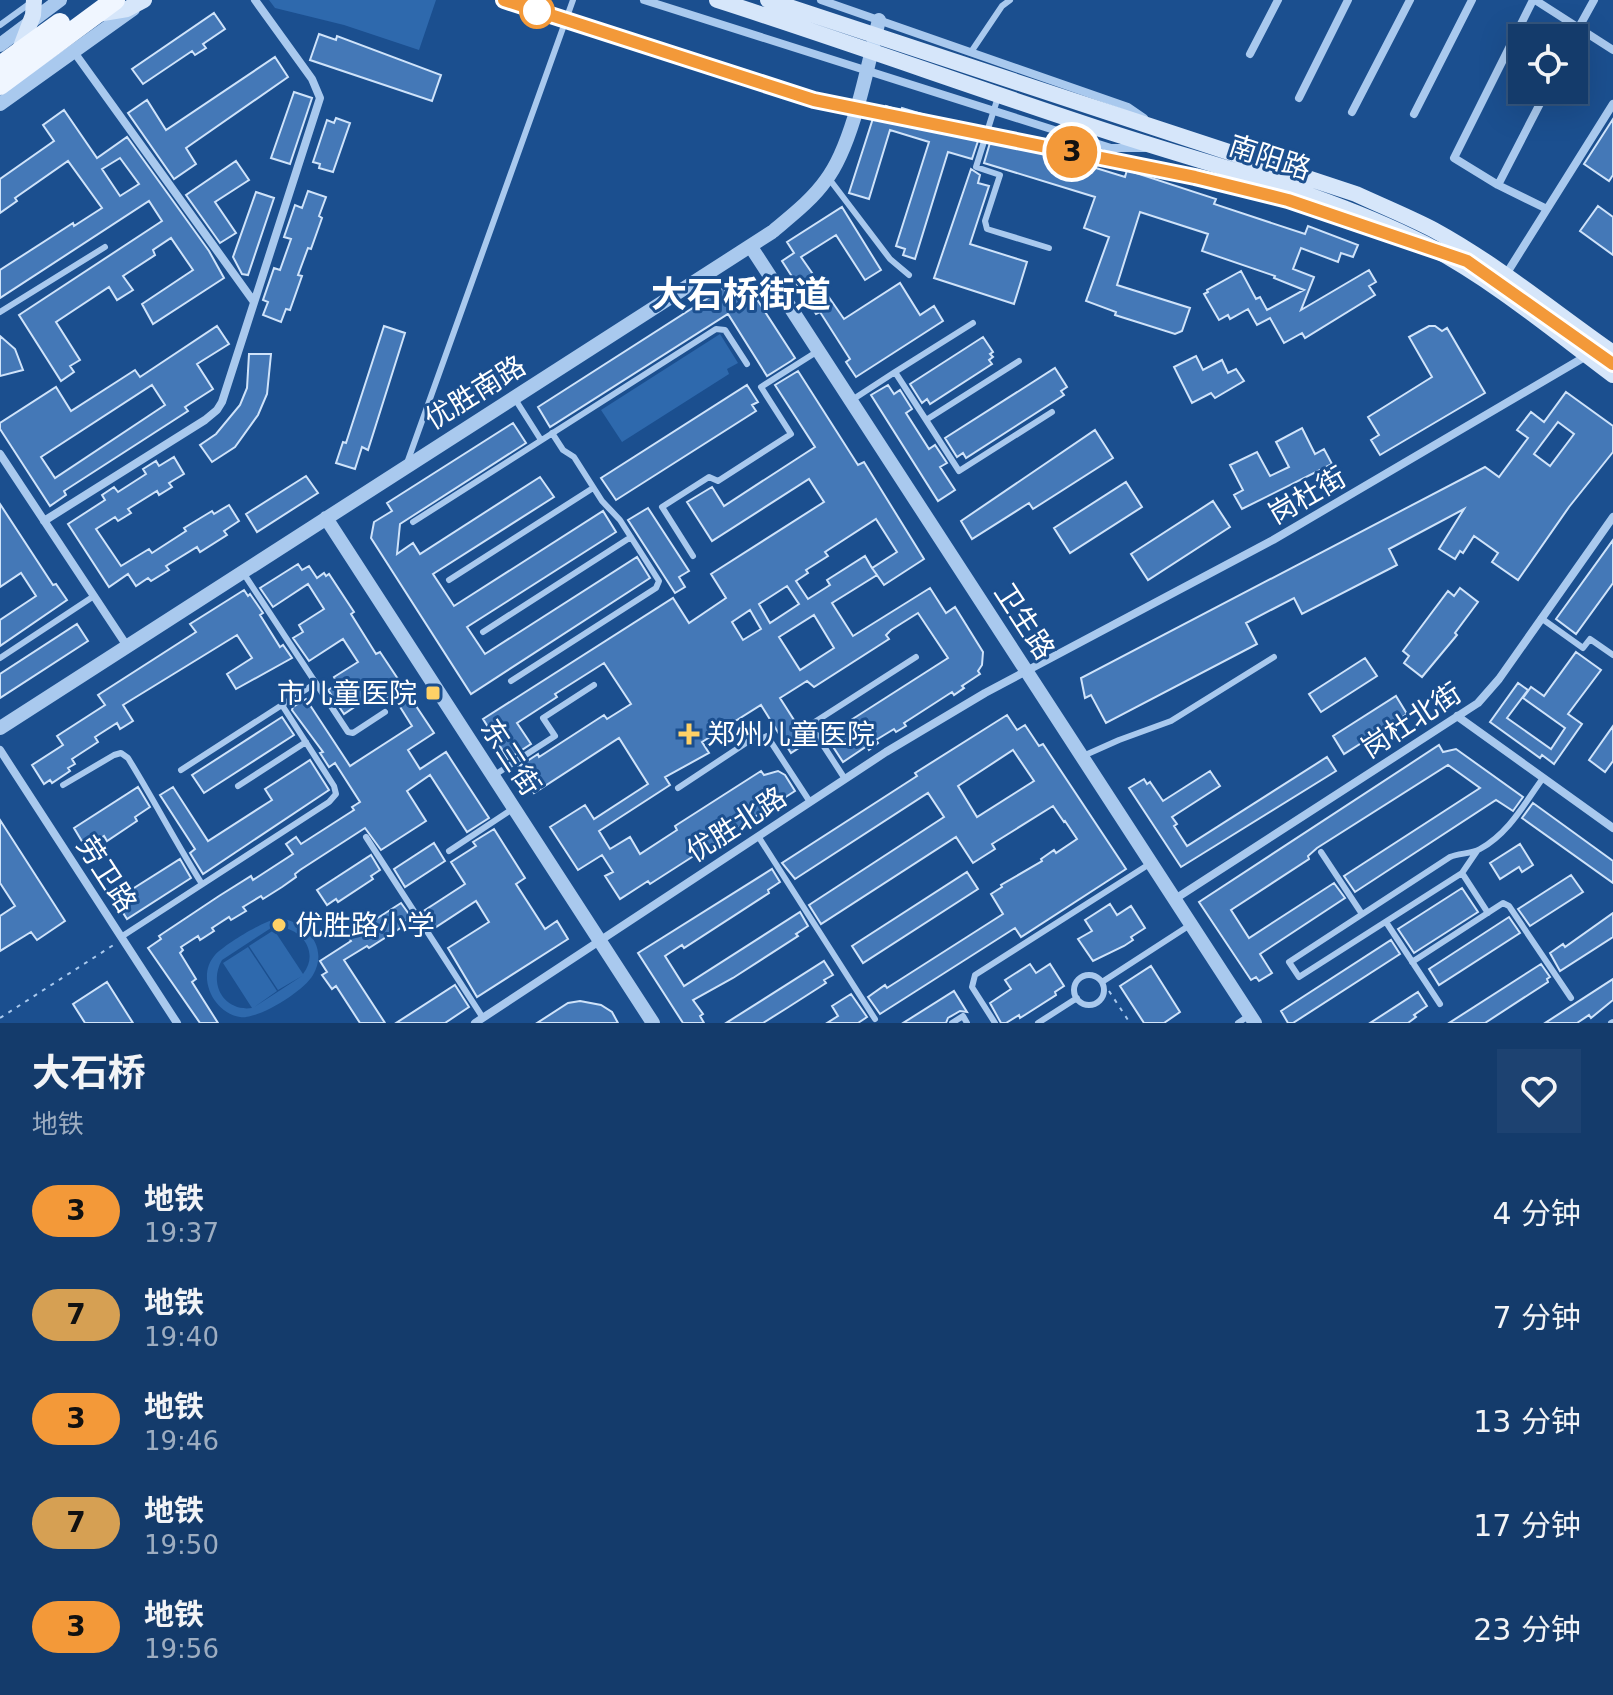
<!DOCTYPE html>
<html lang="zh">
<meta charset="utf-8">
<style>
:root{--surface:#143b6b;--page:#1d4271;--text:#f1f3f6;--muted:#9dadc1;--line:#33557e}
body{margin:0;font-family:"DejaVu Sans","Noto Sans SC",sans-serif;background:var(--page);color:var(--text);height:100vh;display:flex;flex-direction:column;font-size:30px;white-space:nowrap}
*{box-sizing:border-box;margin:0}
p{font-size:26px;color:var(--muted)}
.icon{flex:none;width:44px;height:44px;fill:none;stroke:currentColor;stroke-width:2;stroke-linecap:round;stroke-linejoin:round}
.map{position:relative;height:1023px;overflow:hidden}
.side{display:flex;flex-direction:column;background:var(--surface);flex:1}
.side>*{flex:none}
.badge{padding:0 16px;border-radius:26px;font-size:28px;line-height:52px}
.fabs{position:absolute;left:1508px;top:24px;display:grid;gap:16px}
.fabs a{display:grid;place-items:center;width:80px;height:80px;border-radius:0px;background:var(--surface);box-shadow:0 8px 32px #0002,0 0 0 2px var(--line);font-size:40px}
.map>.badge{position:absolute;translate:-50% -50%;box-shadow:0 0 0 4px #fff}
.round{display:grid;place-items:center;flex:none;width:84px;height:84px;border-radius:0px;background:var(--page)}
.head{display:flex;align-items:center;justify-content:space-between;height:136px;padding:0 32px}
h1{font-size:38px;font-weight:700;line-height:60px}
ul{padding:0;list-style:none}
li{display:flex;align-items:center;gap:24px;height:104px;padding:0 32px}
li div{flex:1}
li b{display:block;font-size:30px}
li em{font-style:normal}
li .badge{min-width:88px;font-weight:700;text-align:center}
.map>svg:first-child{display:block}
.green{fill:#2e69ad;fill-rule:evenodd}
.building{fill:#4478b7;stroke:#cfe3fa;stroke-width:2;fill-rule:evenodd}
.lines{fill:none;stroke-linecap:round;stroke-linejoin:round}
.path{stroke:#a9c9ee;stroke-width:2;stroke-dasharray:4 6;stroke-linecap:butt}
.service{stroke:#a9c9ee;stroke-width:6}
.minor{stroke:#a9c9ee;stroke-width:8}
.tertiary{stroke:#a9c9ee;stroke-width:14}
.secondary{stroke:#d6e6fa;stroke-width:16}
.primary{stroke:#f0f6ff;stroke-width:20}
.line-casing{stroke:#fff;stroke-width:18}
.line{stroke:#f39939;stroke-width:12}
.stop-dot{fill:#fff;stroke:#f39939;stroke-width:4}
.poi-dot{fill:#ffd166;stroke:#1b4f8f;stroke-width:3}
.labels{text-anchor:middle;stroke-width:6;stroke-linejoin:round;paint-order:stroke}
.street-label{font-size:28px;fill:#fff;stroke:#1b4f8f}
.poi-label{font-size:28px;fill:#fff;stroke:#1b4f8f;text-anchor:start}
.district-label{font-size:36px;font-weight:bold;fill:#fff;stroke:#1b4f8f}
</style>
<div class="map">
<svg width="1613" height="1023" viewBox="0 0 1613 1023">
<rect width="100%" height="100%" fill="#1b4f8f"/>
<!-- green -->
<path class="green" d="M269 0H436L419 50 344 25 275 8Z
M720 334 738 363 727 369 729 374 622 442 601 410Z
M279 918C307 922 329 948 313 975 304 991 258 1020 240 1017 213 1013 196 976 215 955 225 944 265 920 279 918ZM280 927C304 930 319 954 303 974L274 930 249 946 278 990 302 976 253 1008 277 991 248 947 223 963 252 1008C224 1012 208 984 222 960L271 928Z"/>
<!-- building -->
<path class="building" d="M214 13 225 29 203 44 206 48 195 55 192 51 143 84 132 69Z
M319 34 336 40 337 36 441 75 432 101 310 60Z
M275 57 288 77 186 148 196 164 174 179 128 113 147 100 166 130Z
M294 92 312 98 290 164 271 158Z
M886 106 901 111 902 108 981 132 972 159 948 152 915 259 903 255 905 249 896 246 929 142 890 130 869 199 849 193 876 109 885 111Z
M64 110 97 158 127 137 209 251 224 278 153 324 142 304 193 270 171 238 153 250 155 255 123 276 133 290 117 300 109 287 56 322 80 360 70 366 74 372 61 381 19 315 162 221 149 201 0 298V270L73 223 74 226 102 208 68 161 15 198 17 201 0 213V179L54 141 43 125ZM120 158 139 184 120 196 102 169Z
M336 118 350 123 333 172 319 168 320 164 313 162 327 120 334 123Z
M1613 119V175L1609 181 1584 164Z
M992 136 1125 177 1127 170 1216 199 1214 204 1305 234 1308 226 1358 245 1353 257 1341 253 1338 262 1301 248 1293 269 1314 277 1301 310 1369 270 1376 282 1369 286 1375 295 1305 338 1302 333 1284 343 1270 318 1257 325 1248 309 1230 319 1228 315 1219 320 1204 294 1208 292 1207 290 1241 271 1256 299 1260 297 1267 310 1304 290 1274 278 1275 276 1202 251 1208 234 1140 212 1117 285 1190 308 1182 331 1175 334 1115 315 1116 312 1086 301 1109 237 1084 228 1095 197 984 163Z
M236 161 249 180 215 202 236 233 220 243 186 195Z
M971 169 980 175 978 183 989 186 970 244 1027 262 1014 304 934 278Z
M308 191 326 197 319 216 322 218 311 249 308 248 298 275 302 276 290 310 286 309 281 322 263 315 268 302 263 300 274 268 280 270 291 239 284 237 295 205 302 208Z
M256 192 274 198 248 275 242 274 233 257Z
M1598 206 1613 217V255L1580 231Z
M842 207 881 270 865 280 836 235 801 257 844 319 900 283 920 315 934 306 943 321 856 377 846 362 850 359 820 312 816 314 782 261 794 253 787 242Z
M747 284 795 358 791 361 767 376 728 314 550 427 538 407 724 288 728 295Z
M217 326 229 344 197 364 213 389 185 407 188 411 64 491 66 495 50 506 0 429V423L56 387 71 411 135 370 140 377ZM152 385 165 405 55 478 41 457Z
M384 326 405 333 368 450 362 447 355 469 336 463 343 442 346 443Z
M1429 326H1435L1442 331 1447 328 1485 393 1380 455 1371 440 1379 435 1368 417 1432 377 1409 337Z
M0 336 15 349 23 370 0 376Z
M983 337 993 352 990 354 993 357 989 360 992 364 930 404 927 399 922 403 910 384Z
M249 354H271L267 394 258 415 235 447 212 462 200 445 216 434 240 405 247 388Z
M1196 356 1203 370 1222 360 1228 373 1236 369 1244 381 1215 398 1211 393 1192 403 1174 367Z
M1055 368 1067 387 1061 391 1064 395 966 458 963 453 957 457 945 438Z
M798 371 858 465 864 462 924 559 884 585 872 568 877 575 832 603 853 636 930 588 946 613 955 607 983 652 982 665 978 671 980 674 962 686 964 688 954 695 952 692 904 723 906 726 896 732 894 729 876 740 878 743 869 750 867 746 843 762 826 736 948 658 918 613 891 630 886 635 889 639 814 687 807 681 780 698 808 742 791 753 761 705 702 742 709 753 665 777 670 785 599 831 610 849 630 837 640 854 677 830 675 826 761 771 764 775 778 771 785 775 795 791 650 884 648 881 620 899 605 876 613 872 602 855 578 870 550 827 585 805 594 819 648 784 619 738 534 793 518 767 538 754 539 757 604 715 607 719 631 704 604 663 555 694 557 697 517 723 531 744 508 759 483 719 673 598 689 623 726 598 711 574 824 502 809 479 712 541 687 502 712 487 724 506 815 447 775 385ZM876 519 897 552 872 568 865 556 827 580 830 585 808 599 796 581 808 573 806 570 828 556 825 552ZM787 586 799 604 770 623 759 604ZM750 610 761 629 743 640 732 622ZM814 615 834 648 800 670 779 637Z
M747 385 758 402 752 405 756 411 616 500 601 478Z
M888 385 894 394 900 390 912 409 906 413 929 449 935 445 947 463 940 467 955 490 938 501 871 395Z
M1566 392 1613 426V452L1569 507 1518 580 1492 562 1498 553 1474 536 1463 553 1460 551 1455 559 1439 549 1464 509 1389 549 1397 565 1302 614 1294 598 1246 623 1257 644 1106 723 1091 695 1085 698 1081 678 1485 467 1499 477 1528 438 1517 430 1531 412 1544 422ZM1558 422 1574 434 1550 466 1534 454Z
M513 423 526 443 400 524 397 554 413 543 420 554 540 477 554 497 433 574 454 606 603 511 616 532 467 627 485 654 637 557 650 578 471 694 371 538 374 522 392 511 387 503Z
M1302 428 1315 454 1324 449 1332 464 1242 509 1234 495 1243 490 1230 465 1257 452 1270 476 1289 467 1276 442Z
M1095 430 1113 458 1033 509 1029 503 972 539 961 521Z
M174 457 184 474 169 483 172 487 159 495 157 491 128 509 131 513 118 521 115 517 96 529 121 566 149 549 152 553 186 531 184 528 212 511 214 514 229 505 239 521 224 531 227 535 200 552 197 547 166 566 169 570 151 581 148 578 136 586 128 574 109 587 68 524 105 500 102 495 114 487 118 492 146 474 143 469 156 461 159 466Z
M306 476 318 493 257 532 246 514Z
M1126 482 1142 507 1070 553 1054 528Z
M1213 501 1230 527 1148 580 1131 554Z
M0 504 53 585 56 584 67 600 0 646V620L36 596 21 573 0 587Z
M648 508 689 571 679 577 685 587 675 593 628 520Z
M1613 540V583L1576 634 1556 619Z
M298 564 302 570 309 566 317 578 324 573 326 576 329 574 354 612 351 614 376 654 380 652 434 733 408 750 420 769 446 752 489 818 467 832 430 775 407 791 426 821 381 850 365 828 300 870 295 874 296 877 282 887 263 899 261 896 243 907 246 911 231 920 229 917 212 928 214 931 200 940 198 936 181 947 183 950 180 953 196 979 192 982 218 1023H200L148 948 161 939 159 936 219 896 251 876 253 880 293 854 286 844 296 837 301 844 354 810 352 807 360 802 335 763 329 767 320 753 323 752 292 710 293 707 306 699 350 766 412 726 392 694 382 700 377 692 344 714 328 690 338 684 334 677 358 662 343 639 309 661 293 638 303 632 299 625 324 609 308 584 273 607 260 588Z
M1460 588 1478 602 1455 633 1457 635 1422 677 1404 663 1409 656 1403 651 1448 591 1454 596Z
M244 590 248 596 250 594 263 613 260 615 280 647 283 645 292 658 236 689 227 674 252 658 237 635 123 705 133 721 120 729 117 723 95 737 98 742 72 759 75 764 68 768 70 771 52 783 50 780 44 784 32 765 63 745 57 736 105 705 98 695 196 632 190 624Z
M77 624 88 641 0 698V674Z
M1576 652 1601 670 1568 714 1582 724 1554 764 1542 755 1540 758 1490 722 1518 683 1528 690 1507 718 1551 749 1565 728 1523 698 1531 687 1544 696Z
M1365 658 1377 676 1321 712 1309 694Z
M1396 696 1407 714 1344 754 1333 736Z
M1007 715 1017 730 1025 725 1039 746 1043 744 1126 869 1021 937 1015 928 880 1014 868 997 885 985 887 988 1003 914 991 894 1002 887 1001 885 1042 861 1041 859 1054 850 1056 853 1077 839 1065 821 1064 822 1053 806 992 844 995 849 973 863 956 837 821 924 809 905 944 817 928 793 795 879 782 863 917 776 915 773ZM1013 750 1034 781 977 817 958 786Z
M282 717 294 735 204 793 192 775Z
M1613 726V761L1605 772 1589 760Z
M1439 745 1443 752 1456 749 1523 797 1513 811 1496 800 1355 892 1344 876 1480 788 1448 765 1317 848 1308 856 1309 859 1231 910 1249 938 1334 883 1345 898 1260 954 1272 973 1259 981 1256 977 1251 980 1199 902Z
M1327 757 1336 771 1181 867 1129 788 1144 779 1147 784 1150 782 1163 801 1210 771 1220 786 1172 817 1177 824 1174 826 1187 846Z
M310 760 329 790 203 874 190 853 195 849 160 795 173 787 208 841 272 800 265 789Z
M138 787 150 807 135 817 137 821 107 841 104 836 86 848 74 828Z
M1533 803 1613 861V883L1522 818Z
M0 820 65 921 37 940 31 932 0 951V916L15 906 0 883Z
M494 829 525 878 516 884 545 929 557 921 568 939 477 997 448 948 489 922 476 901 433 929 422 912 465 884 451 862 476 846 473 842Z
M434 843 445 861 405 887 394 869Z
M1520 844 1533 865 1522 872 1519 867 1500 879 1490 863Z
M371 855 380 870 371 876 373 879 338 902 336 899 327 905 317 890Z
M180 859 191 878 127 919 115 900Z
M772 869 780 882 768 890 769 893 684 948 682 945 665 956 684 986 800 912 808 926 796 934 798 936 733 978 693 1000 703 1014 700 1016 704 1023H683L638 953Z
M967 872 978 889 863 963 852 946Z
M1571 875 1583 892 1530 926 1518 909Z
M1462 888 1478 912 1414 953 1398 929Z
M401 903 411 917 403 923 405 925 369 948 367 946 344 960 385 1023H360L336 986 332 989 322 975 327 972 320 961 351 941 348 937Z
M1110 904 1117 915 1131 906 1145 928 1131 937 1133 940 1124 946 1093 961 1078 939 1092 931 1085 920Z
M1613 913V937L1560 971 1550 953 1563 944 1565 947Z
M1509 917 1520 933 1439 985 1429 969Z
M1391 940 1400 954 1293 1023H1288L1281 1011Z
M824 961 833 975 824 980 826 983 787 1008 763 1023H726Z
M1030 964 1036 973 1050 964 1064 986 1055 992 1056 995 1020 1018 1019 1015 1006 1023H1001L990 1003 1011 989 1005 980Z
M1541 964 1550 977 1547 979 1548 982 1485 1023H1449Z
M1151 966 1180 1012 1164 1023H1144L1120 986Z
M1613 979V1000L1591 1018 1589 1015 1577 1023H1545Z
M107 982 133 1023H85L73 1004Z
M455 985 469 1007 445 1023H396Z
M954 991 967 1012 960 1011 948 1018 946 1023H903Z
M1418 992 1427 1006 1414 1015 1416 1017 1408 1023H1370Z
M851 994 867 1017 858 1023H827L838 1016 832 1006Z
M580 1001 601 1005 612 1012 618 1023H537L568 1003Z"/>
<g class="lines">
<!-- path -->
<path class="path" d="M1109 991 1130 1023
M0 1018 115 944"/>
<!-- service -->
<path class="service" d="M0 25 29 4
M971 52 1002 6 1010 0
M998 97 976 167 1000 175 985 221 987 229 1049 248
M830 180 890 259 909 275
M0 312 105 247
M895 372 973 323
M515 399 541 440
M852 400 895 372 959 471 1052 412
M926 420 1019 361
M407 463 573 0
M413 522 716 329 725 330 747 364
M693 556 662 507 709 477 718 481 791 434 761 387 818 351
M244 574 348 732 353 733 385 712
M449 580 593 488
M1541 618 1583 648 1590 639 1613 655
M483 632 631 537
M0 658 94 596
M511 681 656 588 659 581 620 520 602 501 574 457 563 450 552 433
M1083 756 1119 740 1171 721 1274 657
M181 770 316 683
M493 776 555 736 543 718 594 685
M845 779 810 725 916 657
M63 785 114 755 121 753 128 758C154 800 176 843 202 884
M238 786 306 742
M678 788 758 735 763 738 767 736 810 802
M758 836 875 1019
M366 837 483 1018
M449 851 514 808
M1477 851 1462 873 1299 977 1289 962 1450 857C1459 853 1471 854 1480 849 1509 833 1524 804 1543 778
M1321 852 1362 914
M1462 873 1488 913
M1386 922 1440 1004
M121 937 329 802 336 794 334 786 282 705
M1412 962 1503 903 1509 906 1571 998
M1074 990a15 15 0 1 1 30 0a15 15 0 1 1-30 0Z
M1102 982 1190 925
M952 1023 963 1016 967 1023
M995 1023 972 987 975 975 1151 863
M1038 1023 1077 998
M1238 1023 1250 1015
M1611 1023 1613 1022"/>
<!-- minor -->
<path class="minor" d="M644 0 1111 148H1144
M821 0 1128 107 1144 118
M1533 0 1454 158 1498 185 1547 209
M1535 0 1613 50
M1573 38 1594 0
M74 52 254 302
M1250 54 1278 0
M1299 98 1348 0
M1352 112 1410 0
M1414 114 1472 0
M1498 185 1547 90
M1505 276 1613 104
M0 454 127 646
M44 521 205 420 217 410 222 402 320 98 312 79 255 0
M1457 716 1613 828
M0 750 177 1023
M1175 899 1478 703 1499 679 1613 517
M475 1023 886 752 985 693 1273 540 1588 355"/>
<!-- tertiary -->
<path class="tertiary" d="M0 45 60 0
M0 104 133 9
M751 247 1255 1023
M326 518 653 1023
M0 728 772 232C791 216 812 200 826 180 853 145 868 64 879 20"/>
<!-- secondary -->
<path class="secondary" d="M717 0C845 41 972 87 1100 129 1209 165 1323 192 1425 244 1492 279 1553 330 1613 375
M768 0 1356 194C1382 206 1409 217 1434 230 1498 265 1554 312 1613 353
M97 14 127 9 144 0
M19 52 33 15 34 0"/>
<!-- primary -->
<path class="primary" d="M0 66 60 23
M0 85 115 0"/>
</g>
<g class="lines">
<!-- line casing -->
<g class="line-casing">
<path id="line" d="M504 0 814 100 1195 177 1288 200 1467 261 1613 364"/>
</g>
<!-- line -->
<use href="#line" class="line"/>
</g>
<!-- markers -->
<circle class="stop-dot" cx="537" cy="11" r="16"/>
<g class="poi-dot">
<rect x="425" y="685" width="16" height="16" rx="4"/>
<path d="M685 722h8v8h8v8h-8v8h-8v-8h-8v-8h8z"/>
<circle cx="279" cy="925" r="8"/>
</g>
<g class="labels">
<!-- street labels -->
<g class="street-label">
<text transform="translate(1270 157) rotate(18)" y="10">南阳路</text>
<text transform="translate(475 392) rotate(-32)" y="10">优胜南路</text>
<text transform="translate(1307 495) rotate(-30)" y="10">岗杜街</text>
<text transform="translate(1025 621) rotate(57)" y="10">卫生路</text>
<text transform="translate(1411 720) rotate(-33)" y="10">岗杜北街</text>
<text transform="translate(511 757) rotate(57)" y="10">东三街</text>
<text transform="translate(736 824) rotate(-33)" y="10">优胜北路</text>
<text transform="translate(107 874) rotate(57)" y="10">劳卫路</text>
</g>
<!-- poi labels -->
<g class="poi-label">
<text x="417" y="703" text-anchor="end">市儿童医院</text>
<text x="707" y="744">郑州儿童医院</text>
<text x="295" y="935">优胜路小学</text>
</g>
<!-- district labels -->
<g class="district-label">
<text x="741" y="307">大石桥街道</text>
</g>
</g>
</svg>
<div class="fabs">
<a><svg class="icon" aria-label="locate" viewBox="0 0 24 24"><circle cx="12" cy="12" r="6"/><path d="M12 2v4M12 18v4M2 12h4M18 12h4"/></svg></a>
</div>
<b class="badge" style="left:1072px;top:152px;background:#f39939;color:#111">3</b>
</div>
<section class="side">
<div class="head"><div><h1>大石桥</h1><p>地铁</p></div><a class="round"><svg class="icon" aria-label="heart" viewBox="0 0 24 24"><path d="M12 20l-8-8c-3-5 5-10 8-4 3-6 11-1 8 4z"/></svg></a></div>
<ul>
<li><span class="badge" style="background:#f39939;color:#111">3</span><div><b>地铁</b><p>19:37</p></div><em>4 分钟</em></li>
<li><span class="badge" style="background:#d6a053;color:#111">7</span><div><b>地铁</b><p>19:40</p></div><em>7 分钟</em></li>
<li><span class="badge" style="background:#f39939;color:#111">3</span><div><b>地铁</b><p>19:46</p></div><em>13 分钟</em></li>
<li><span class="badge" style="background:#d6a053;color:#111">7</span><div><b>地铁</b><p>19:50</p></div><em>17 分钟</em></li>
<li><span class="badge" style="background:#f39939;color:#111">3</span><div><b>地铁</b><p>19:56</p></div><em>23 分钟</em></li>
</ul>
</section>
